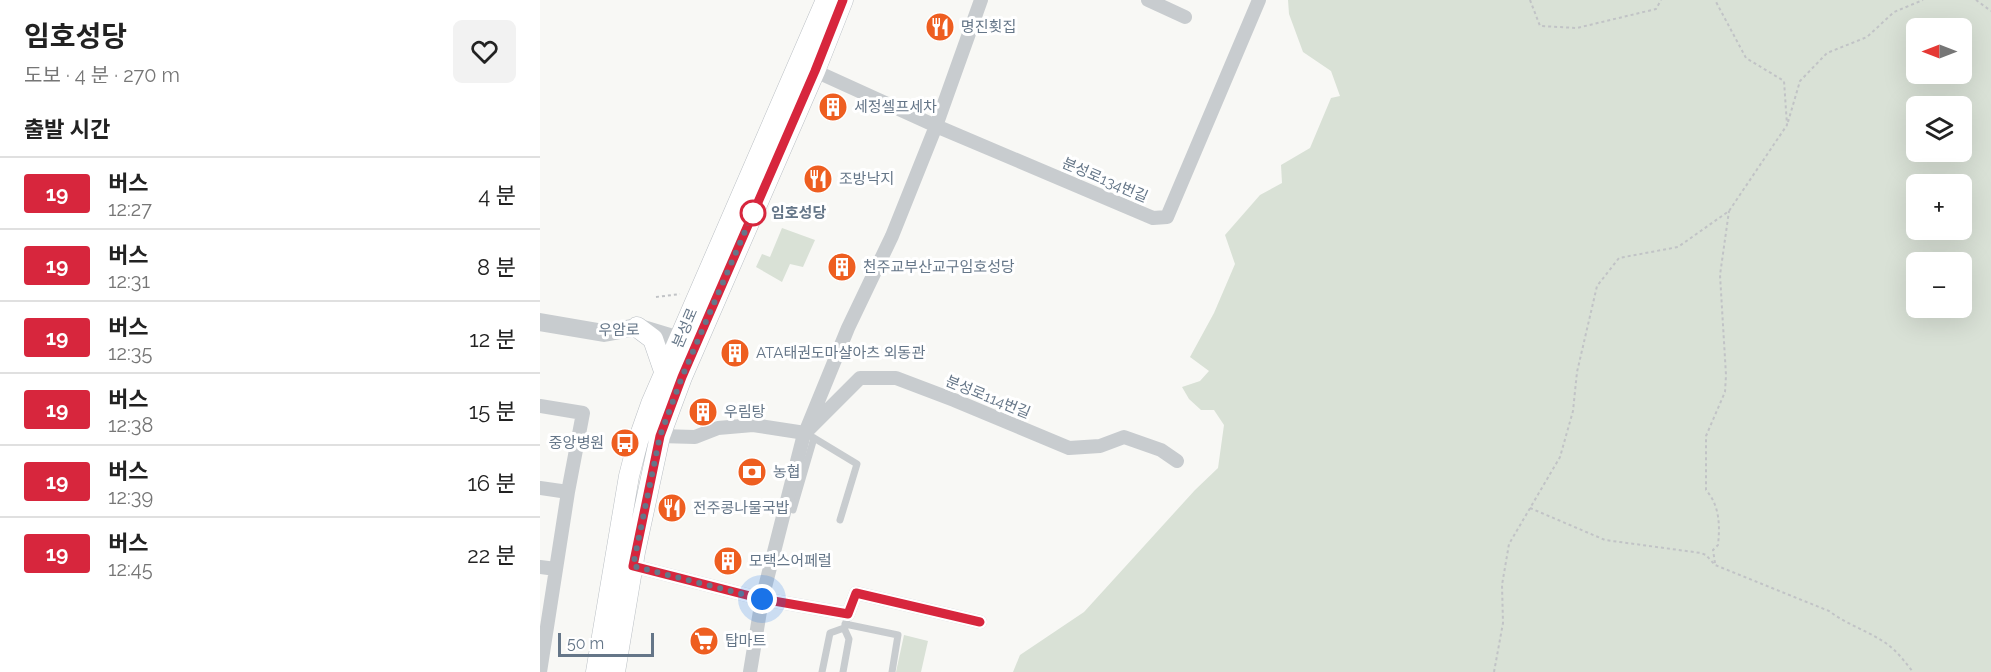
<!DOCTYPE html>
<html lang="ko">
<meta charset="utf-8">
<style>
:root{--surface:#fff;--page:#f2f2f2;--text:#222;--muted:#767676;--line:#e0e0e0}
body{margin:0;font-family:Raleway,"Noto Sans KR",sans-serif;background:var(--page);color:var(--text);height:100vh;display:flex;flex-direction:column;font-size:22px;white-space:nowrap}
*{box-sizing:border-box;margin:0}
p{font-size:20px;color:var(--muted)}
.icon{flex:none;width:33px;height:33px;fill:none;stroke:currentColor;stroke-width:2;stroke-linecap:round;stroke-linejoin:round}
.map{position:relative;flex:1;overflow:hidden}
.drawer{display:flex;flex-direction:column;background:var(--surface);width:540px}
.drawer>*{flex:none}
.badge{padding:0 12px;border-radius:4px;font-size:21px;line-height:39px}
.needle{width:39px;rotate:270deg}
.controls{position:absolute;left:1366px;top:18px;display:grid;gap:12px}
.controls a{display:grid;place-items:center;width:66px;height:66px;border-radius:9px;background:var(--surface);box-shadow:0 6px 24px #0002;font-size:30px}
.scale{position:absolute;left:18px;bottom:15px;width:96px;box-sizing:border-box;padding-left:6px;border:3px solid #657688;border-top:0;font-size:16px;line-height:21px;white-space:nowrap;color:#657688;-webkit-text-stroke:4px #fff;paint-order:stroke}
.you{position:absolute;width:30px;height:30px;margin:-15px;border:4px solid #fff;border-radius:50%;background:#1a73e8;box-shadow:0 0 0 9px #1a73e833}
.map>.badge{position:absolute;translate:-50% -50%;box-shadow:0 0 0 3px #fff}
h2{padding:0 24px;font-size:22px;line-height:54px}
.round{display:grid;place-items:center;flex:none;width:63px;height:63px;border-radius:9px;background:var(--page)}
.head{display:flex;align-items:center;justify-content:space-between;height:102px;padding:0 24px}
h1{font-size:28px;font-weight:700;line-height:45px}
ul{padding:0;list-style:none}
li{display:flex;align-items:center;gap:18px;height:72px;padding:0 24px;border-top:2px solid var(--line)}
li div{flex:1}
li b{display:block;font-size:22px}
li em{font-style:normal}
li .badge{min-width:66px;font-weight:700;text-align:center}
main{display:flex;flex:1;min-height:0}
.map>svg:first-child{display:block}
.green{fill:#d9e1d6;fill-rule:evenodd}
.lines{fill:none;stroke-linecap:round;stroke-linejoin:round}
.secondary-casing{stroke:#babfc4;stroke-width:21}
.path{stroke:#c1c3c6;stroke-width:2;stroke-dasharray:3 3;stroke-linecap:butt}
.service{stroke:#c8cccf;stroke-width:7}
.minor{stroke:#c8cccf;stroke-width:14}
.tertiary{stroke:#c8cccf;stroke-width:18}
.secondary{stroke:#fff;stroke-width:20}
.line-casing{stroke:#fff;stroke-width:14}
.line{stroke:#d7263d;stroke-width:9}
.walk{stroke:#657688;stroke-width:6;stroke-dasharray:0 10.8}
.stop-dot{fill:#fff;stroke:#d7263d;stroke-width:3}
.labels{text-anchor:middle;stroke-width:6;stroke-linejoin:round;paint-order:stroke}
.poi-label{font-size:15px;fill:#657688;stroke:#fff;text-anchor:start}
.street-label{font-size:15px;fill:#657688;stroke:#fff}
.stop-label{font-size:15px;font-weight:bold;fill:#657688;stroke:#fff;text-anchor:start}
</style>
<main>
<section class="drawer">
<div class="head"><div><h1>임호성당</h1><p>도보 · 4 분 · 270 m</p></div><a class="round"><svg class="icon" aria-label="heart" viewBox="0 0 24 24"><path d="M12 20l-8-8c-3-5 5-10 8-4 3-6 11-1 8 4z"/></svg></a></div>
<h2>출발 시간</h2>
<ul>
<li><span class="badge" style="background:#d7263d;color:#fff">19</span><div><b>버스</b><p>12:27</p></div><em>4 분</em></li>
<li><span class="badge" style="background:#d7263d;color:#fff">19</span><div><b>버스</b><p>12:31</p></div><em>8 분</em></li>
<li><span class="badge" style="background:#d7263d;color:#fff">19</span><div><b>버스</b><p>12:35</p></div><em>12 분</em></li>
<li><span class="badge" style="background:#d7263d;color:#fff">19</span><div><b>버스</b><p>12:38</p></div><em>15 분</em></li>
<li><span class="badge" style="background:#d7263d;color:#fff">19</span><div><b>버스</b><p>12:39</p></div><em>16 분</em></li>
<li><span class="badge" style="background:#d7263d;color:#fff">19</span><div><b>버스</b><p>12:45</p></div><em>22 분</em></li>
</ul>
</section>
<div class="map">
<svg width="1451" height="672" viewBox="0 0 1451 672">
<rect width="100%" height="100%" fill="#f8f8f5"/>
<!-- green -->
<path class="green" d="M748 0H1451V672H473L480 655 544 612 655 490 678 468 684 425 674 410H661L649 399 642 387 660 381 669 371 650 357 674 313 695 264 685 235 720 195 742 183 741 165 770 148 791 98 800 96 791 71 763 52 749 14ZM1422 28V74H1377V28ZM1422 106V152H1377V106ZM1377 184H1422V230H1377ZM1377 262H1422V308H1377Z
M242 228 275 240 263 267 250 264 242 282 216 267 222 254 230 257Z
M364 635 388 641 381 672H356Z"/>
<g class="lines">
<!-- secondary casing -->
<g class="secondary-casing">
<path id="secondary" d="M97 327 113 339 125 374
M56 672 89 476 98 441 111 404 286 0
M75 672 95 552 120 436 142 377 275 71 303 0"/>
</g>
<!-- path -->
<path class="path" d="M990 0 1000 26 1037 28 1116 9 1121 0
M1436 0 1451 11
M1248 122 1260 81 1287 53 1327 37 1354 12 1383 0
M116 297 140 294
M990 508 1065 540 1161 553 1166 555 1175 565 1289 611C1307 625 1329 631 1347 644 1357 651 1365 662 1373 672
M1175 563 1173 550 1178 545C1180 526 1180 506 1166 490V436L1185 392 1186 375 1180 275 1189 211
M954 672 963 623 962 585 969 544 1020 457 1033 411 1037 372 1057 286 1079 258 1138 247 1189 211 1247 125 1244 81 1206 58 1175 0"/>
<!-- service -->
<path class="service" d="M274 438 317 464 300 520
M253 510 274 438 272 437
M305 624 358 635 352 672
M282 672 290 633 304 628
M303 672 309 639 304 628 307 619"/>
<!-- minor -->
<path class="minor" d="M608 0 645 17
M275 71 396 126 613 218 627 217 719 0
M0 406 43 413 28 492 0 672
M120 436 155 437 178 428 213 425 265 433 320 378H356L414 400 529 448 560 446 584 437 621 450 637 461
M0 488 28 492
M93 566 222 599 308 614 316 593 440 622
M0 567 16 569
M210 672 222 599 263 438 308 328 352 236 396 126 441 0"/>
<!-- tertiary -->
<path class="tertiary" d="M0 322 64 333 97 327 153 344"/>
<!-- secondary -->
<use href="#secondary" class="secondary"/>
</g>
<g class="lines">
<!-- line casing -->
<g class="line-casing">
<path id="line" d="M303 0 275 71 142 377 120 436 93 566 222 599 308 614 316 593 440 622"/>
</g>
<!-- line -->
<use href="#line" class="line"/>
<!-- walk -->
<path class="walk" d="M213 213 142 377 120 436 93 566 222 599"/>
</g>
<!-- icons -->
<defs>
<g id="restaurant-disc" transform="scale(1.5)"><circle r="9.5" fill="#ee5e20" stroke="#fff"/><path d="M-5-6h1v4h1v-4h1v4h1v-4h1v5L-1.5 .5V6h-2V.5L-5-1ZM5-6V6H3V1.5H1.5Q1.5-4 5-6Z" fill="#fff"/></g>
<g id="building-disc" transform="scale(1.5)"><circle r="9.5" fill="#ee5e20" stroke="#fff"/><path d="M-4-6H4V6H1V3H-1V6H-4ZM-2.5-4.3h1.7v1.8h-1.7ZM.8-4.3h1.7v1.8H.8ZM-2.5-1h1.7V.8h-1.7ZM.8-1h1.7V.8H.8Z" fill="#fff"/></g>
<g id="bus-disc" transform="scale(1.5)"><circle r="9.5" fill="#ee5e20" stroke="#fff"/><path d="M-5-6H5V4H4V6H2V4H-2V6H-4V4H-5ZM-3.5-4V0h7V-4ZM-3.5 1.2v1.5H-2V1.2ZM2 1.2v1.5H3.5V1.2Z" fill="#fff"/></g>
<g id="bank-disc" transform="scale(1.5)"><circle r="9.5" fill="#ee5e20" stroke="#fff"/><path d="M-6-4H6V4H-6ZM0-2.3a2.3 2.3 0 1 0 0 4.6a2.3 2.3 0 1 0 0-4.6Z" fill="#fff"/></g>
<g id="supermarket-disc" transform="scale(1.5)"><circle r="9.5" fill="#ee5e20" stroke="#fff"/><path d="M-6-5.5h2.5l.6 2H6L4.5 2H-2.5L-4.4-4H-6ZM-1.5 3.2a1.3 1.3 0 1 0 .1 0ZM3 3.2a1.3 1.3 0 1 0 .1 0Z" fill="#fff"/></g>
</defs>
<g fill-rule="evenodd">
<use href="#restaurant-disc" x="400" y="27"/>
<use href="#building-disc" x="293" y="107"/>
<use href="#restaurant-disc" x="278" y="179"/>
<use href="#building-disc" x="302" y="267"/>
<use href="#building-disc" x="195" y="353"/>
<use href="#building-disc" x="163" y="412"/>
<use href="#bus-disc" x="85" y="443"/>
<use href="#bank-disc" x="212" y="472"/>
<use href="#restaurant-disc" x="132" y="508"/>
<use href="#building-disc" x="188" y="561"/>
<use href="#supermarket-disc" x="164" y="641"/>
</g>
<!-- markers -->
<circle class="stop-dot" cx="213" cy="213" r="12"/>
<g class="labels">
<!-- poi labels -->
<g class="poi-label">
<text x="421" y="32">명진횟집</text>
<text x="314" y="112">세정셀프세차</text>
<text x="299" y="184">조방낙지</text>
<text x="323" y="272">천주교부산교구임호성당</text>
<text x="216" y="358">ATA태권도마샬아츠 외동관</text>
<text x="184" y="417">우림탕</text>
<text x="64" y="448" text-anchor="end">중앙병원</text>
<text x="233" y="477">농협</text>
<text x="153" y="513">전주콩나물국밥</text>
<text x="209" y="566">모택스어페럴</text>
<text x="185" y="646">탑마트</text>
</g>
<!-- street labels -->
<g class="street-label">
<text transform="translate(565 180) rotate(23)" y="5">분성로134번길</text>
<text transform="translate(145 328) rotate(-67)" y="5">분성로</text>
<text transform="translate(79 330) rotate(-1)" y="5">우암로</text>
<text transform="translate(448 397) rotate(22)" y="5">분성로114번길</text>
</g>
<!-- stop labels -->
<g class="stop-label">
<text x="231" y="218">임호성당</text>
</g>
</g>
</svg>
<div class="controls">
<a><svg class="needle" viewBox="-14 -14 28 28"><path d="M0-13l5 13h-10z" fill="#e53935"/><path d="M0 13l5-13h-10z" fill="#767676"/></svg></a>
<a><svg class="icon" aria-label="layers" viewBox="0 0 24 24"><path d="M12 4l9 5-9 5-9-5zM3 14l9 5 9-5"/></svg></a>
<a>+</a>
<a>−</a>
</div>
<div class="scale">50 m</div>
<div class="you" style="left:222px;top:599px"></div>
</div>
</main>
